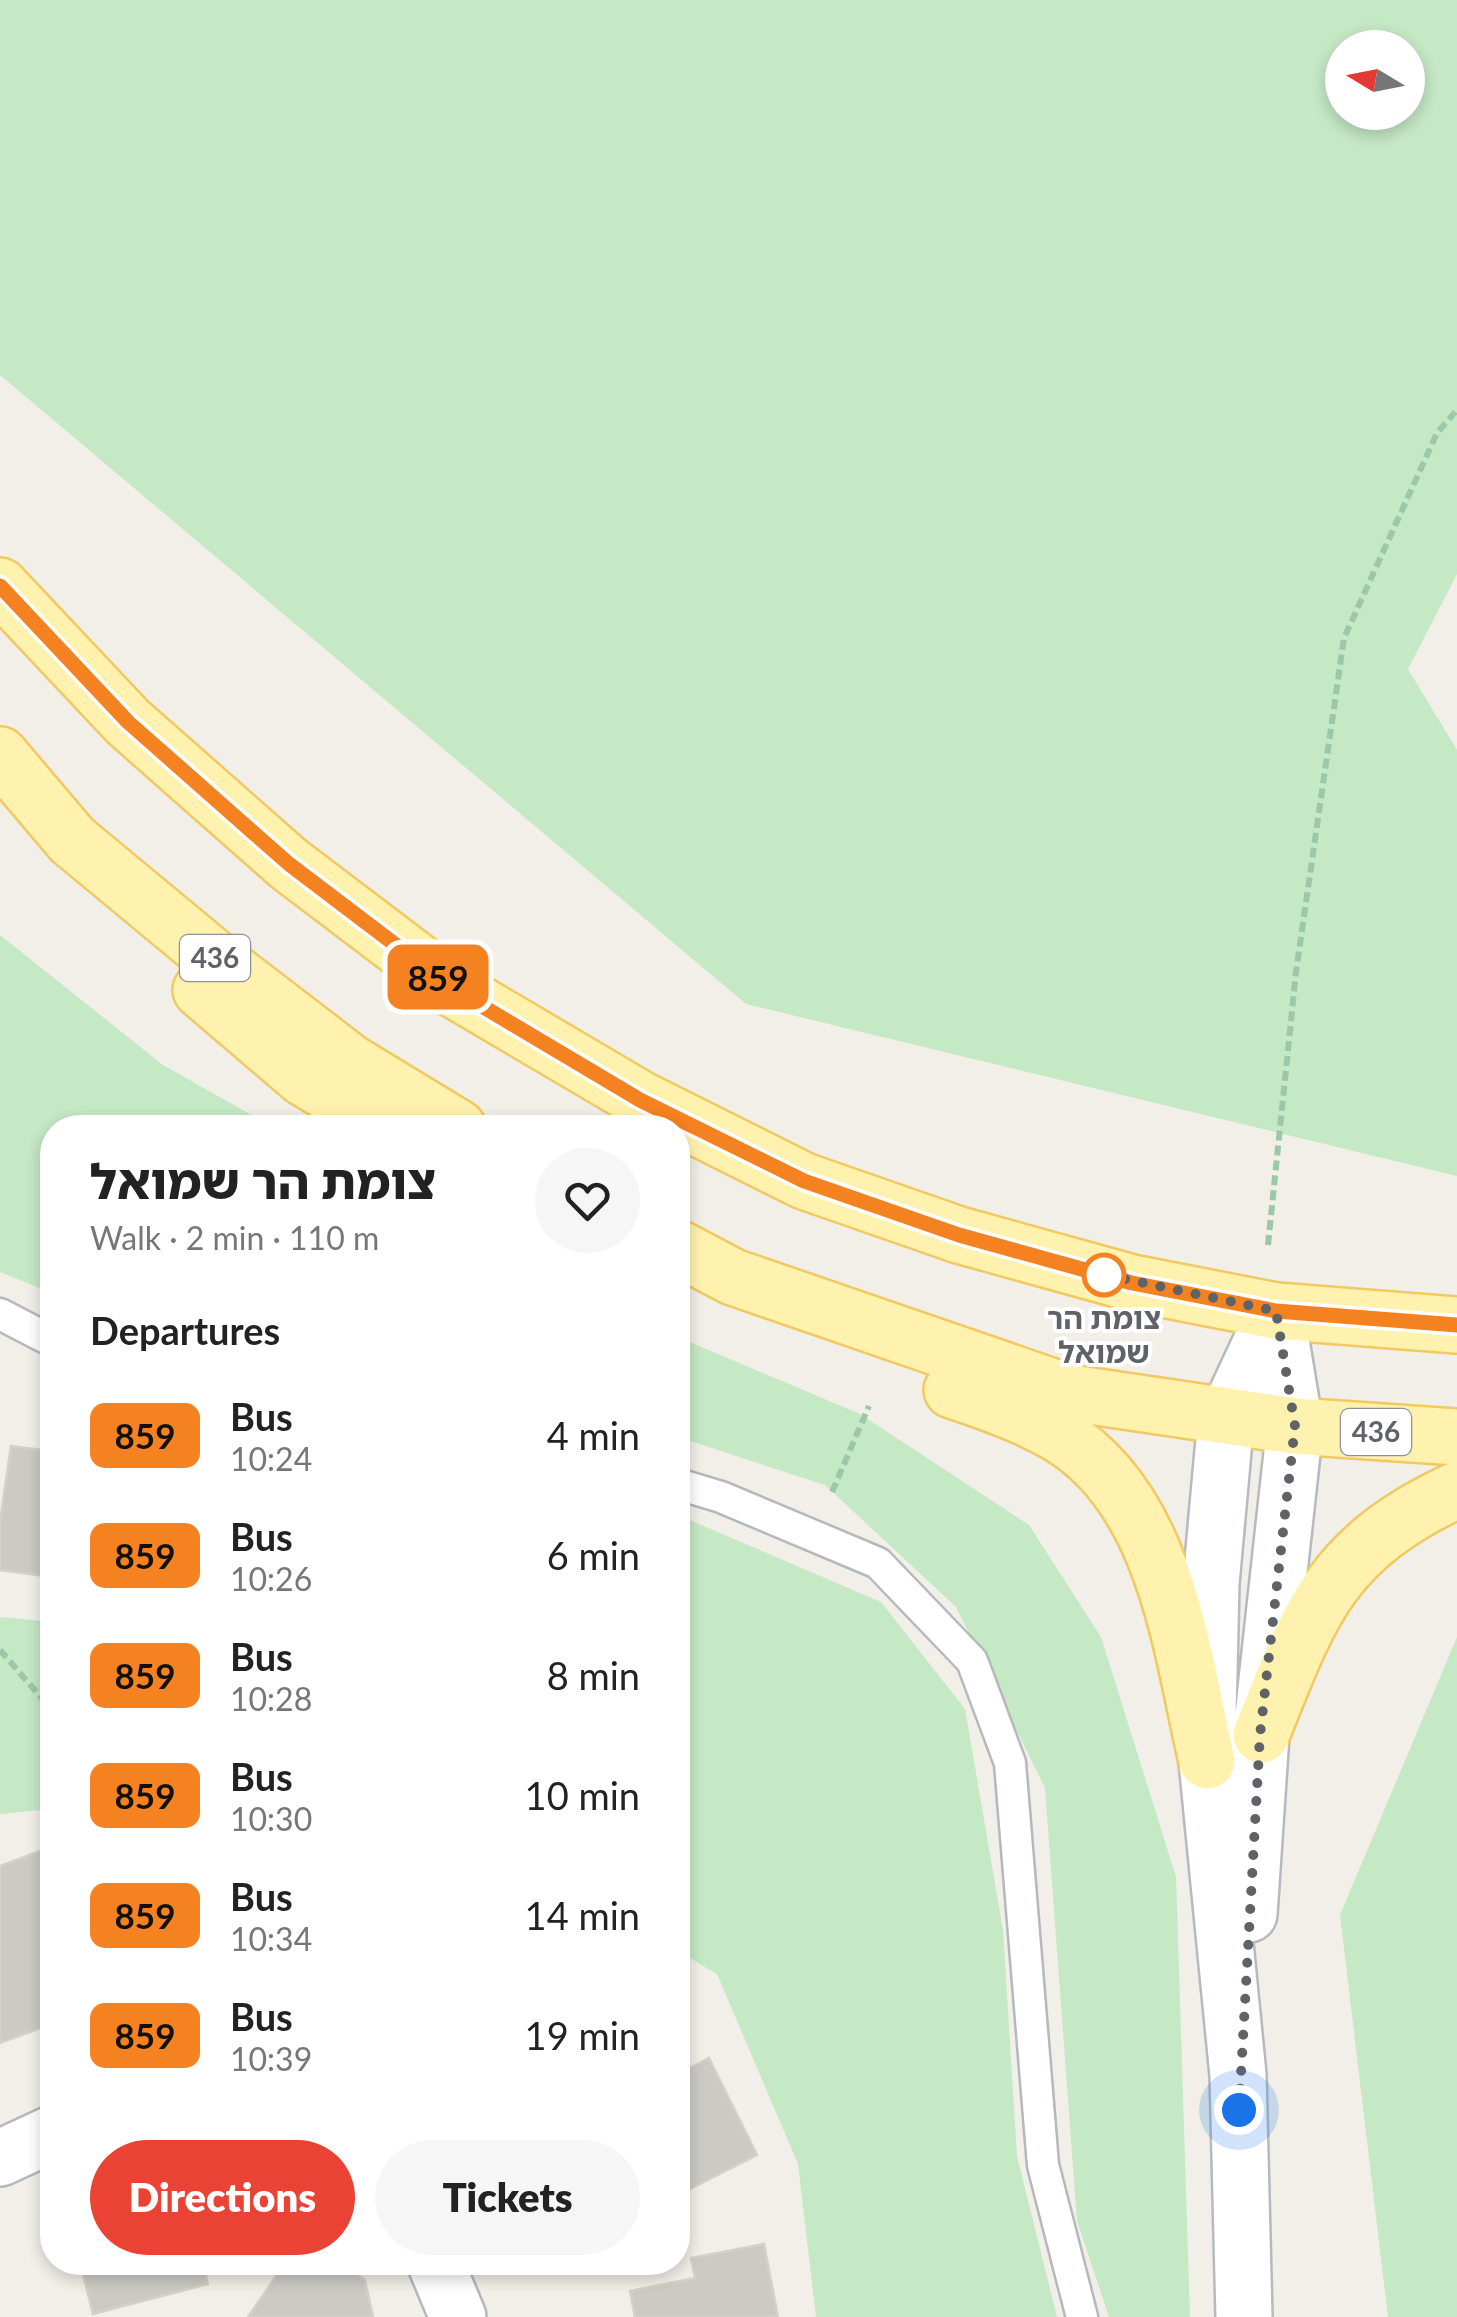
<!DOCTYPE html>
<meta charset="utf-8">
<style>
:root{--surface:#fff;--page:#f6f6f6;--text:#222;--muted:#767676;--accent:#ea4335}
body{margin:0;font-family:Lato,"Noto Sans Hebrew",sans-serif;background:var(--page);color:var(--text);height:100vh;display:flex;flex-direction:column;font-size:38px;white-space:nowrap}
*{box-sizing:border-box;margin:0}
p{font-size:32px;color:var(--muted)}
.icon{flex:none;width:55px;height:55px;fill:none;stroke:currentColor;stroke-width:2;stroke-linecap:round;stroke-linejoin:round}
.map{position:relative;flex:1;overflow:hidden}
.details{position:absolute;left:40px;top:1115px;width:650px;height:1160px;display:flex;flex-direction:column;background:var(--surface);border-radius:40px;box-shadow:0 5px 15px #0003}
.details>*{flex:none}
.badge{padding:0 20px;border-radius:15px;font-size:35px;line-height:65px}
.needle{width:65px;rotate:280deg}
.fabs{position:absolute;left:1325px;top:30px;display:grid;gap:20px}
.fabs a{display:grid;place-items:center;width:100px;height:100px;border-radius:50%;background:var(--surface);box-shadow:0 5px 15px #0003;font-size:50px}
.you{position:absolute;width:50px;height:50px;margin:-25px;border:8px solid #fff;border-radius:50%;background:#1a73e8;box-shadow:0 0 0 15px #1a73e833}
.map>.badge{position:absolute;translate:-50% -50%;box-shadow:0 0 0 5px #fff}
h2{padding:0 50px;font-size:38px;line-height:90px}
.round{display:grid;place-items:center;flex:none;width:105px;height:105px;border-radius:52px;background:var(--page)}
.headline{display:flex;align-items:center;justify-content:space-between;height:170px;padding:0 50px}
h1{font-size:48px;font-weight:800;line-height:75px}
.primary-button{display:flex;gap:20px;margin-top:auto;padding:20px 50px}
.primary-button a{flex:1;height:115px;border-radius:60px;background:var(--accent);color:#fff;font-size:40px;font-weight:800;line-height:115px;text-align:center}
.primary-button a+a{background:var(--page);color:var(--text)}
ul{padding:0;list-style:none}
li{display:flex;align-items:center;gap:30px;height:120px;padding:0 50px}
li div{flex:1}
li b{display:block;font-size:38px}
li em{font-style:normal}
li .badge{min-width:110px;font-weight:700;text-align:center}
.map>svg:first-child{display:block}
.green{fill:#c5e8c5;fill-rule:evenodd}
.building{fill:#cccac5;stroke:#d6d1c6;stroke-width:2.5}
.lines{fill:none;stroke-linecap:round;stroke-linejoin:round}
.lane-casing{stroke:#b5b8bc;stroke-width:35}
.street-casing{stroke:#b5b8bc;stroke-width:60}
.secondary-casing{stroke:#b6babf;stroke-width:60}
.primary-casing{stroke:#f2c960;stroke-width:60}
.path{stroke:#9cc7a9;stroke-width:6;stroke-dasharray:10 5;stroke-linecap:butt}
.lane{stroke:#fff;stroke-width:30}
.street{stroke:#fff;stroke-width:55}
.secondary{stroke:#fff;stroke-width:55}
.primary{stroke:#fff2af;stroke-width:55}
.line-casing{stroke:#fff;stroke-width:22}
.line{stroke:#f58220;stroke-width:15}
.walk{stroke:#5f6368;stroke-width:10;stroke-dasharray:0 18}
.stop-dot{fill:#fff;stroke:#f58220;stroke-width:5}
.labels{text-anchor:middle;stroke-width:8;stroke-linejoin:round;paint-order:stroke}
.shield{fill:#fff;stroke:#8f9295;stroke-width:2.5}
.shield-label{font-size:28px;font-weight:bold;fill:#5f6368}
.stop-label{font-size:30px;font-weight:bold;fill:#5f6368;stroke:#fff}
</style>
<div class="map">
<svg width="1457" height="2317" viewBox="0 0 1457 2317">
<rect width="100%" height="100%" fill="#f1efe8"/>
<!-- green -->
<path class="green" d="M0 0H1457V574L1408 669 1457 750V1176L746 1004 0 375ZM1342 48H1408V112H1342Z
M0 935 163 1065 273 1127 52 1128V1293L0 1272Z
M678 1337 860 1414 1029 1525 1101 1637 1176 1877 1190 2317H1109L1077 2221 1045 1788 956 1607 825 1485 678 1437Z
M678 1515 881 1602 965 1709 1003 1930 1017 2156 1057 2317H816L798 2164 717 1974 678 1951Z
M0 1617 52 1622V1809L0 1814Z
M1457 1637V2317H1388L1340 1915Z"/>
<!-- building -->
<path class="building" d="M11 1446 52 1451V1577L0 1570V1521Z
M45 1849 52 1868V2024L0 2043V1866Z
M709 2058 757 2155 678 2195V2074Z
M764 2244 778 2317H635L630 2291 695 2278 691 2258Z
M80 2262H202L208 2284 93 2314Z
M275 2262H339L365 2280 373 2317H248L283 2266Z"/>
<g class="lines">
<!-- lane casing -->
<g class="lane-casing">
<path id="lane" d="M0 1314 52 1341
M678 1484 721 1497 878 1563 972 1661 1010 1763 1043 2165 1082 2317"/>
</g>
<!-- street casing -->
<g class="street-casing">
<path id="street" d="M0 2158 52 2134
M435 2262 458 2317"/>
</g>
<!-- secondary casing -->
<g class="secondary-casing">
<path id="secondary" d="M1249 1914 1261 1735 1295 1426 1276 1311
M1244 2317 1238 2075 1207 1761 1211 1583 1226 1418 1276 1311"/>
</g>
<!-- primary casing -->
<g class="primary-casing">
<path id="primary" d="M0 586 128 722 289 864 455 990 640 1099 804 1181 959 1235 1132 1283 1276 1311 1457 1325
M0 755 72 840 213 957 351 1063 458 1128
M201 990 304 1078 384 1126
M678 1248 733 1277 1070 1393 1295 1426 1457 1437
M952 1390C988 1402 1025 1415 1058 1434 1167 1499 1181 1650 1207 1761
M1261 1735C1310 1612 1330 1549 1457 1490"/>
</g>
<!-- path -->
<path class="path" d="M1268 1245 1296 972 1344 638 1437 433 1457 410
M832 1492 869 1406
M0 1650 52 1710"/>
<!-- lane -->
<use href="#lane" class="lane"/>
<!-- street -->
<use href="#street" class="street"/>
<!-- secondary -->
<use href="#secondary" class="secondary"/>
<!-- primary -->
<use href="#primary" class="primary"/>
</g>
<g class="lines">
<!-- line casing -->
<g class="line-casing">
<path id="line" d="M0 586 128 722 289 864 455 990 640 1100 804 1181 959 1235 1132 1283 1276 1311 1457 1325"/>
</g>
<!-- line -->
<use href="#line" class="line"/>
<!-- walk -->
<path class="walk" d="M1104 1275 1097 1273 1276 1311 1295 1426 1260 1735 1239 2110"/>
</g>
<!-- markers -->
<circle class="stop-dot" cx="1104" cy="1275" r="20"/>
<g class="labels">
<!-- shield labels -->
<g class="shield">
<rect x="180" y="935" width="70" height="46" rx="8"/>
<rect x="1341" y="1409" width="70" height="46" rx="8"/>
</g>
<g class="shield-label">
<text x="215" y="968">436</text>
<text x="1376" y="1442">436</text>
</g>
<!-- stop labels -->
<g class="stop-label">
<text x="1104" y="1329">צומת הר<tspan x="1104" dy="34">שמואל</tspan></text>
</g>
</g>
</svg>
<div class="fabs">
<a><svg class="needle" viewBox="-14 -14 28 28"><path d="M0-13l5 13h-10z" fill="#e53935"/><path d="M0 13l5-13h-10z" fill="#767676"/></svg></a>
</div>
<div class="you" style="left:1239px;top:2110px"></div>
<b class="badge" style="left:438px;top:977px;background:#f58220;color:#111">859</b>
<section class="details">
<div class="headline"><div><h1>צומת הר שמואל</h1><p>Walk · 2 min · 110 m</p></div><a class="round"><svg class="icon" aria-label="heart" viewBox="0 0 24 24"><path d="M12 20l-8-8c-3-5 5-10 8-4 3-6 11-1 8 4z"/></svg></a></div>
<h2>Departures</h2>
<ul>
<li><span class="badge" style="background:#f58220;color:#111">859</span><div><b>Bus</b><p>10:24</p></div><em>4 min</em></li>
<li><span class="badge" style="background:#f58220;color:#111">859</span><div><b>Bus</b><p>10:26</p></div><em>6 min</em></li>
<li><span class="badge" style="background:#f58220;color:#111">859</span><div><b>Bus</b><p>10:28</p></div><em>8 min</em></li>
<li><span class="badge" style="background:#f58220;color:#111">859</span><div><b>Bus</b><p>10:30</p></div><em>10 min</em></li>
<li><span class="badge" style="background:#f58220;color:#111">859</span><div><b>Bus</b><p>10:34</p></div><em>14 min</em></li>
<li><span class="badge" style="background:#f58220;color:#111">859</span><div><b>Bus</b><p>10:39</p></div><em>19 min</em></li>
</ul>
<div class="primary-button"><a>Directions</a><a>Tickets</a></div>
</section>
</div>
